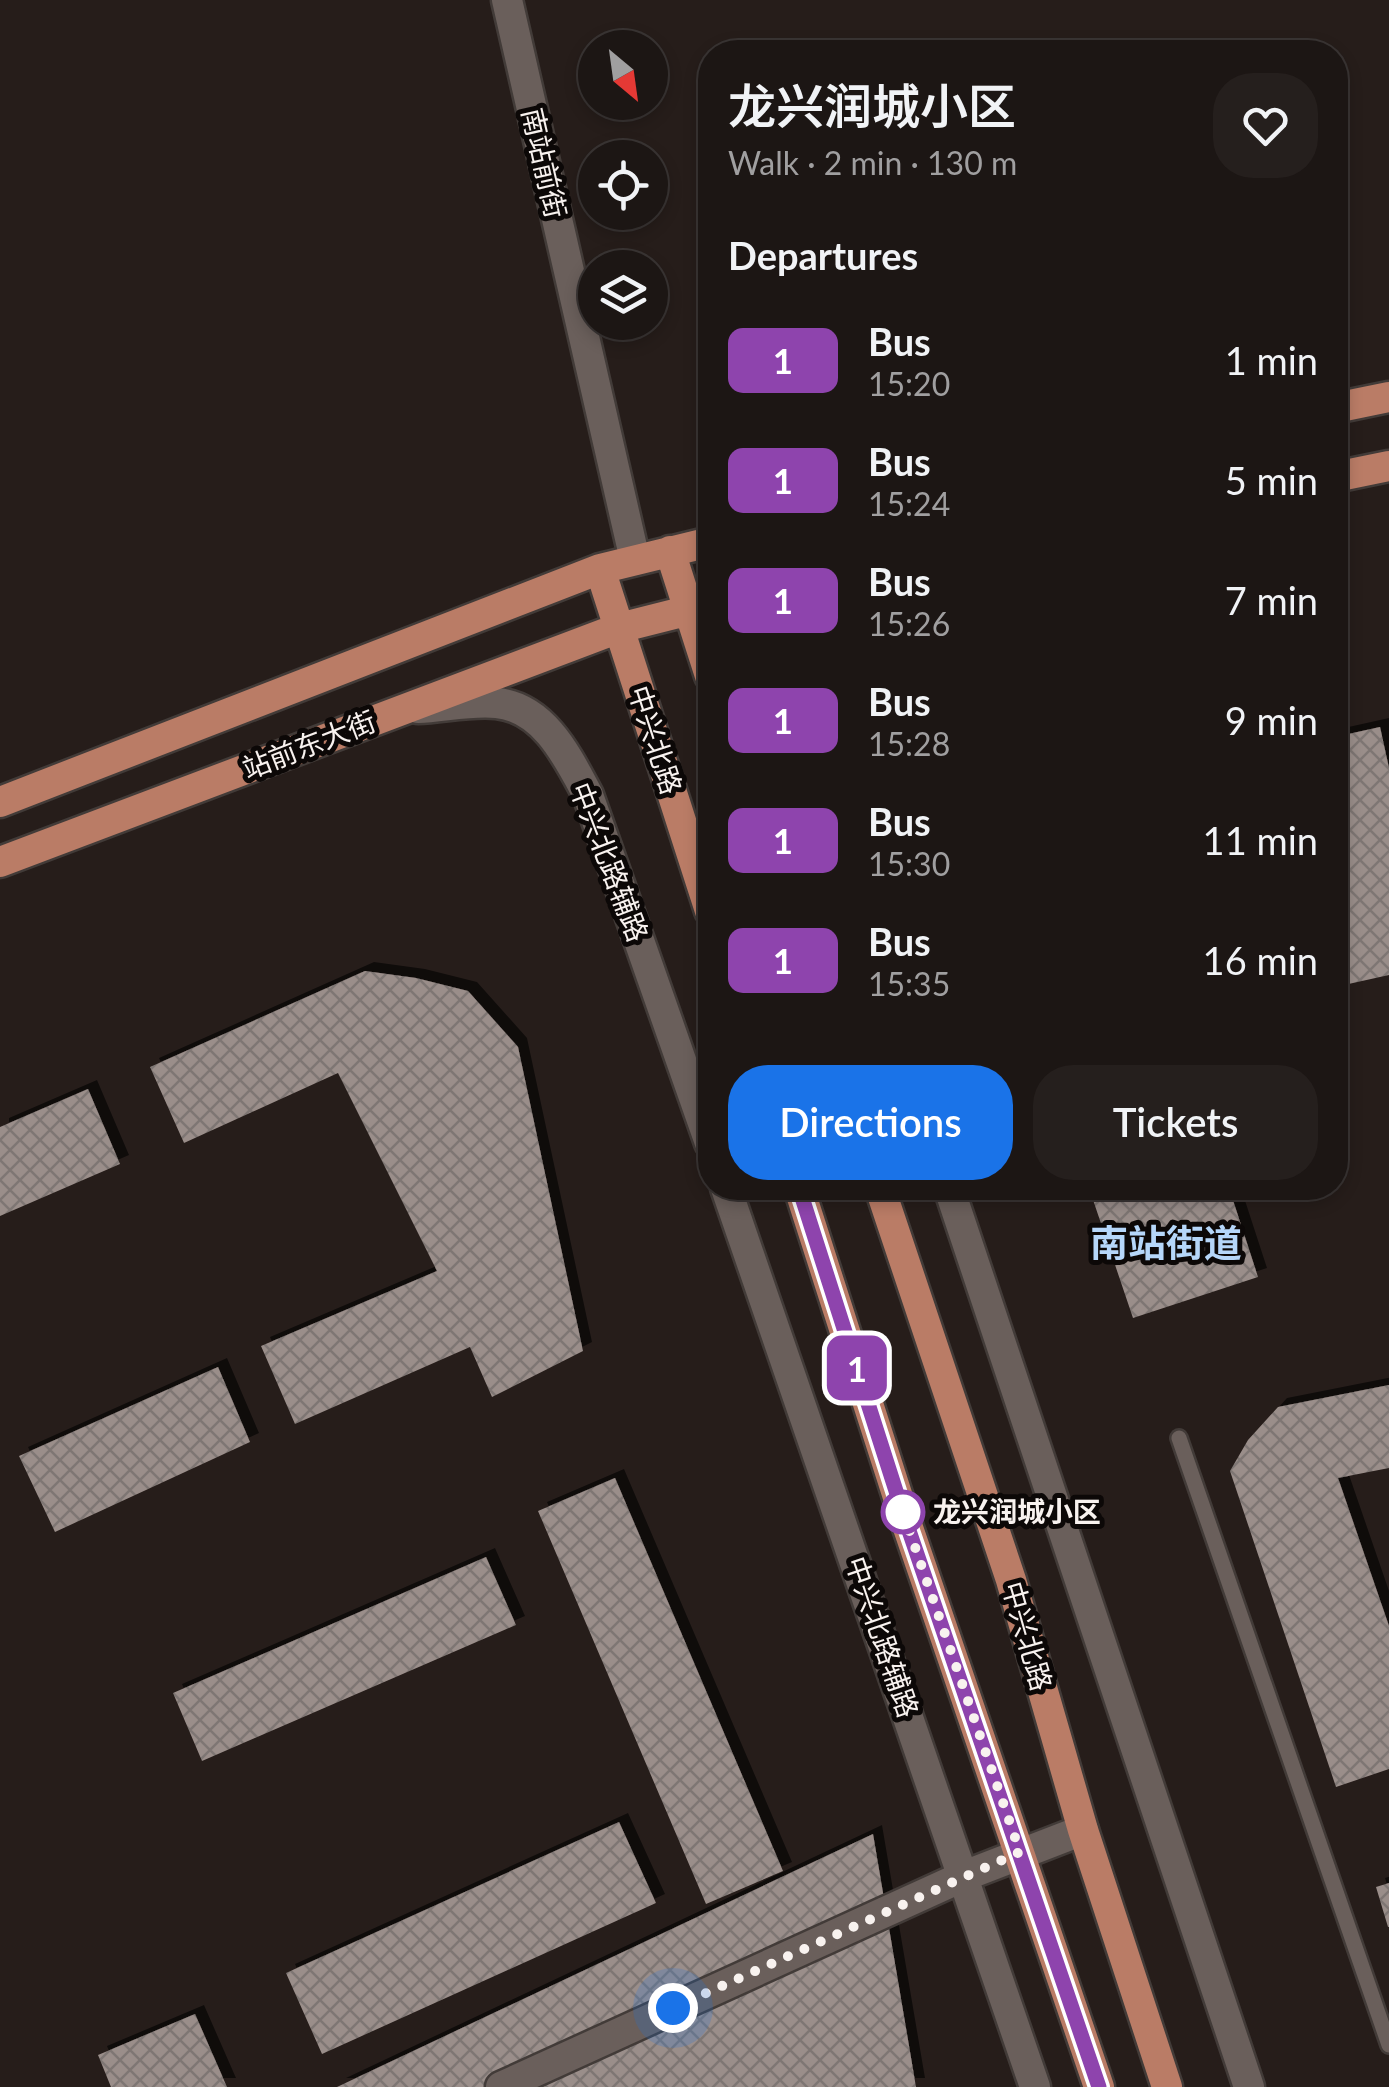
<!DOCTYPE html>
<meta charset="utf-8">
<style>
:root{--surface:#1c1614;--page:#251f1d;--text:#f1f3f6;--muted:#a09fa0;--line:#3a3534;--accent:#1a73e8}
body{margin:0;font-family:Lato,"Noto Sans SC",sans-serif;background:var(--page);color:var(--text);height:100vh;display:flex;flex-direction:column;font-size:38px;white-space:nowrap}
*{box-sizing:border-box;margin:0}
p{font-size:32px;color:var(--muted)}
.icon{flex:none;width:55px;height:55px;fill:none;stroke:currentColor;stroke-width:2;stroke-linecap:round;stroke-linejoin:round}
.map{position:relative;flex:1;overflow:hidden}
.sheet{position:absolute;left:698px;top:40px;width:650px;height:1160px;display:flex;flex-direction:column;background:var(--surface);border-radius:40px;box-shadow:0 5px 15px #0003,0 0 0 2px var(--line)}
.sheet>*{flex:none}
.badge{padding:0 20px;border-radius:15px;font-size:35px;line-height:65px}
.needle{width:65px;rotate:151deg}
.fabs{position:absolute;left:578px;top:30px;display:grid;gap:20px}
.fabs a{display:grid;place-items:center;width:90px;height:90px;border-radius:50%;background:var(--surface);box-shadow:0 5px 15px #0003,0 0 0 2px var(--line);font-size:50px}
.you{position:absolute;width:50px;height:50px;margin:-25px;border:8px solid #fff;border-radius:50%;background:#1a73e8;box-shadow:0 0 0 15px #1a73e833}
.map>.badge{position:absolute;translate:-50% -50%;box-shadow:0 0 0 5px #fff}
h2{padding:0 30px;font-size:38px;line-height:90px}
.round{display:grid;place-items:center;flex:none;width:105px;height:105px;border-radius:40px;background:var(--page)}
.summary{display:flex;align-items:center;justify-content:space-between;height:170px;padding:0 30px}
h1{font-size:48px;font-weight:600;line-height:75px}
.action{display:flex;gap:20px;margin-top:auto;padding:20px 30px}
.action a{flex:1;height:115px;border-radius:40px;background:var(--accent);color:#fff;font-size:40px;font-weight:600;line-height:115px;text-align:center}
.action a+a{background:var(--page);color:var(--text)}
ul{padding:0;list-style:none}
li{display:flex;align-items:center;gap:30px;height:120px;padding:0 30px}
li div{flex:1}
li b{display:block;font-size:38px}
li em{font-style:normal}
li .badge{min-width:110px;font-weight:700;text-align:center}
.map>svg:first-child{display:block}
.building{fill:url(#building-cross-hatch);filter:url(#shadow)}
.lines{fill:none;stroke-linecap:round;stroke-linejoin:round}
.service-casing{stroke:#423b38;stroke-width:20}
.tertiary-casing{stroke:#423b38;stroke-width:35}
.primary-casing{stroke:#423b38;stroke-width:35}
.service{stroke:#6a5f5b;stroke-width:15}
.tertiary{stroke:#6a5f5b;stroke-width:30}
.primary{stroke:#ba7c66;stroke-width:30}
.line-casing{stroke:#fff;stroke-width:22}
.line{stroke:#8e44ad;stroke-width:15}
.walk{stroke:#f8f2ef;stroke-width:10;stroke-dasharray:0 18}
.stop-dot{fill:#fff;stroke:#8e44ad;stroke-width:5}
.labels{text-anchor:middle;stroke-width:10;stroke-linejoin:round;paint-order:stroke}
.street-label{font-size:28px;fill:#f8f2ef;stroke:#0c0807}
.stop-label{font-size:28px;font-weight:bold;fill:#f8f2ef;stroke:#0c0807;text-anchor:start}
.district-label{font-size:38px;font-weight:bold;fill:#b5d6f9;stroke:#0c0807}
</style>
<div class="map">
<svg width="1389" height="2087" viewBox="0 0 1389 2087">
<defs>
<pattern id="building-cross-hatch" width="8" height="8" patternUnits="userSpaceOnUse" patternTransform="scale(2.5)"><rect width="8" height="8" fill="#9a8e8a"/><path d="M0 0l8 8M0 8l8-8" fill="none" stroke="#7e7673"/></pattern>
<filter id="shadow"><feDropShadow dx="9" dy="-9" stdDeviation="0" flood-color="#0009"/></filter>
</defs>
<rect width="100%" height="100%" fill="#261d1a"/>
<!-- building -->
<path class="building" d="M1380 727 1389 768V975L1335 987V737Z
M365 971 416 978 468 991 518 1047 583 1351 492 1397 470 1347 295 1424 261 1346 437 1271 338 1073 184 1143 150 1067Z
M88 1089 120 1164 0 1216V1127Z
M1089 1188H1229L1258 1277 1133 1318Z
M218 1367 250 1442 55 1532 19 1456Z
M1389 1385V1468L1338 1478 1389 1626V1769L1336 1787 1230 1471 1248 1440 1278 1407Z
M615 1478 783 1871 706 1904 538 1511Z
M486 1557 516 1625 202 1761 173 1693Z
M619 1822 656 1903 322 2054 286 1973Z
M873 1834 916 2087H337Z
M1389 1883V1927H1388L1376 1887Z
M195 2014 227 2087H111L98 2055Z"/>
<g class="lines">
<!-- service casing -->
<g class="service-casing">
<path id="service" d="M1179 1438 1389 2045"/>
</g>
<!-- tertiary casing -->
<g class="tertiary-casing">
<path id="tertiary" d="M507 0 635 560
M418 708C443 707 472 700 497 703 545 708 568 758 588 795L710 1143
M726 1188 1035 2087
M949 1188 1249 2087
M501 2087 964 1876 1083 1830"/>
</g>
<!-- primary casing -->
<g class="primary-casing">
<path id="primary" d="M1335 408 1389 397
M1335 477 1389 466
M670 551 710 676
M600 569 710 911
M0 802 600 569 710 542
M0 862 619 628 710 605
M799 1188 904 1516 1099 2087
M880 1188 1011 1580 1083 1830 1167 2087"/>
</g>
<!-- service -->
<use href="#service" class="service"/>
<!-- tertiary -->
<use href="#tertiary" class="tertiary"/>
<!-- primary -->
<use href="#primary" class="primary"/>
</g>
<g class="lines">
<!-- line casing -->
<g class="line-casing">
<path id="line" d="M799 1188 904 1516 1099 2087"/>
</g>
<!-- line -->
<use href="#line" class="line"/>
<!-- walk -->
<path class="walk" d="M673 2008 1020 1852 903 1512"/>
</g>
<!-- markers -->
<circle class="stop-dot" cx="903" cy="1512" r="20"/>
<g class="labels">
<!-- street labels -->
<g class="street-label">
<text transform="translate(544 163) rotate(77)" y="10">南站前街</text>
<text transform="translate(655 740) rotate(72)" y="10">中兴北路</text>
<text transform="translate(309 745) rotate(-21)" y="10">站前东大街</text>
<text transform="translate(609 862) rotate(69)" y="10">中兴北路辅路</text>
<text transform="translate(1027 1636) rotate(74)" y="10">中兴北路</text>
<text transform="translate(882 1637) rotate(71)" y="10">中兴北路辅路</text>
</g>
<!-- stop labels -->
<g class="stop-label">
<text x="933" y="1522">龙兴润城小区</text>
</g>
<!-- district labels -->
<g class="district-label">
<text x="1166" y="1257">南站街道</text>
</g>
</g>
</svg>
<div class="fabs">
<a><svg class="needle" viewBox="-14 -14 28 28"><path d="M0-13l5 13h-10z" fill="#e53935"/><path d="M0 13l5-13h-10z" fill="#a09fa0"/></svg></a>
<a><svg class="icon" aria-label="locate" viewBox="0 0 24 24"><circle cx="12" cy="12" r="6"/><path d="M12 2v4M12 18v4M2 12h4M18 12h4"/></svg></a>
<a><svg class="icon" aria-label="layers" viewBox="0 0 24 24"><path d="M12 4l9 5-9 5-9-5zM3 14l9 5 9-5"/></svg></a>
</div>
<div class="you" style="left:673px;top:2008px"></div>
<b class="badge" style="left:857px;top:1368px;background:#8e44ad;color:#fff">1</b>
<section class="sheet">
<div class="summary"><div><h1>龙兴润城小区</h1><p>Walk · 2 min · 130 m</p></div><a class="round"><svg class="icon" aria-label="heart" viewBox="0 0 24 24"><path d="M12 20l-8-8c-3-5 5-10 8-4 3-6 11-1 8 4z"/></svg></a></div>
<h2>Departures</h2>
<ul>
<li><span class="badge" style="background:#8e44ad;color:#fff">1</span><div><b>Bus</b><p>15:20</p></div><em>1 min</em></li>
<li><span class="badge" style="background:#8e44ad;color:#fff">1</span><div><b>Bus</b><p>15:24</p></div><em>5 min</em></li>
<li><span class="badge" style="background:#8e44ad;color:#fff">1</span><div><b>Bus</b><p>15:26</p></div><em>7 min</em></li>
<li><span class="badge" style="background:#8e44ad;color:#fff">1</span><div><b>Bus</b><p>15:28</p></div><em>9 min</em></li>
<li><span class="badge" style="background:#8e44ad;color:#fff">1</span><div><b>Bus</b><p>15:30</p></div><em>11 min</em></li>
<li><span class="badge" style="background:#8e44ad;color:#fff">1</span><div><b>Bus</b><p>15:35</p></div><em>16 min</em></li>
</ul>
<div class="action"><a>Directions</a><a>Tickets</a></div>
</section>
</div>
